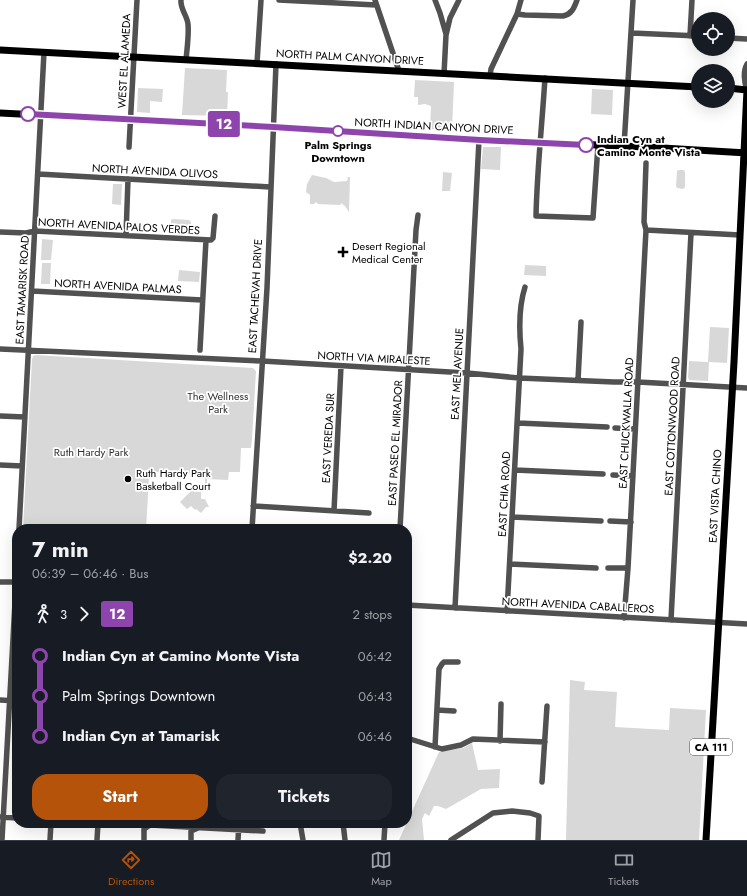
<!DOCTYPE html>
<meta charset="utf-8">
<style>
:root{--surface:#171b24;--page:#20242c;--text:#f1f3f6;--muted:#9ea1a6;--line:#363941;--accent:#b45309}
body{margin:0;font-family:Jost,sans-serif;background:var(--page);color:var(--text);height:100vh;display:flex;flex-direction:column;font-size:15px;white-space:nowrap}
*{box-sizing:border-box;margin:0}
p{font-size:13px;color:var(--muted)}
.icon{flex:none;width:22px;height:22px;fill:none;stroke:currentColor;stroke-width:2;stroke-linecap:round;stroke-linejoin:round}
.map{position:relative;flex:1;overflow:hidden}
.details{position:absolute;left:12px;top:524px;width:400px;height:304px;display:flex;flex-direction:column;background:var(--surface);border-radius:16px;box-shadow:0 4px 16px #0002}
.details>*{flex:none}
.badge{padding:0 8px;border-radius:3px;font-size:14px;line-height:26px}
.fabs{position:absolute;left:691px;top:12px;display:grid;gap:8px}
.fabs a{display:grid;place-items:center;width:44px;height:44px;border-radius:50%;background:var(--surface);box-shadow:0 4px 16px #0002;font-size:20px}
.map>.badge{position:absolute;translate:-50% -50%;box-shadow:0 0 0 2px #fff}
.legs{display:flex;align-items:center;gap:6px;height:44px;padding:0 20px;font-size:13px}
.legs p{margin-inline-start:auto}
.head{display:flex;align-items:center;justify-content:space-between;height:68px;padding:0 20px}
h1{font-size:22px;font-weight:700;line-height:30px}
.button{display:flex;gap:8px;margin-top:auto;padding:8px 20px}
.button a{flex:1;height:46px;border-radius:16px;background:var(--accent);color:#fff;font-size:16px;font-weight:700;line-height:46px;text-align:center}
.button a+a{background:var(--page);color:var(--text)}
ul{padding:0 20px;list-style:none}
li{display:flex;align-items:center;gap:14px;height:40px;font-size:15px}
li i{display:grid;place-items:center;width:6px;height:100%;margin:0 5px;background:currentColor}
li i::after{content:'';width:10px;height:10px;margin:-5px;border:3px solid;border-radius:50%;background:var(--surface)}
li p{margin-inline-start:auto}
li:first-child i{background:linear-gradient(#0000 50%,currentColor 0)}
li:last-child i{background:linear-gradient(currentColor 50%,#0000 0)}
.tabs{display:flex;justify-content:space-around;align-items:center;height:56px;border-top:1px solid var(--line);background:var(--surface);font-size:11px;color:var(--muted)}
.tabs a{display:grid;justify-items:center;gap:2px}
.tabs .selected{color:var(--accent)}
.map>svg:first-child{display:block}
.green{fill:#d8d8d8}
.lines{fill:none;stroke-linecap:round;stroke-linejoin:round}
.minor{stroke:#515151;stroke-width:5.5}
.major{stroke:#000;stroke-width:7}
.line-1-casing{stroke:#fff;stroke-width:9}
.line-1{stroke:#8e44ad;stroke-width:6}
.stop-1-dot{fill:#fff;stroke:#8e44ad;stroke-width:2}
.poi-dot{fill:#000;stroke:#fff;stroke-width:1.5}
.labels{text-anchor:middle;stroke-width:3.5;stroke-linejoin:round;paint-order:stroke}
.shield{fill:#fff;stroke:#4c4c4c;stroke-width:1}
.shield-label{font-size:10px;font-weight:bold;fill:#000}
.street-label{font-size:11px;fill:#000;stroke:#fff}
.stop-label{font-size:11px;font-weight:bold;fill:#000;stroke:#fff;text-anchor:start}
.poi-label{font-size:11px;fill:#000;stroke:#fff;text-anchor:start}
.park-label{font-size:11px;fill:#2f2f2f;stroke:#fff}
</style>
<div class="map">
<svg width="747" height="840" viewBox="0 0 747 840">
<rect width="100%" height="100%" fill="#fff"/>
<!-- green -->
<path class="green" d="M185 68 227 70 226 92H228L227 116 182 115Z
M415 80 454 82 452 130 430 129 431 106 425 104 418 105V97H414Z
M138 88 163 89 162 102 150 101V113L137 112Z
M592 89 613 90 612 115 591 114Z
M483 147H501L500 170 481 169Z
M679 170H684L685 172V187L683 189 677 188 676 186 677 171Z
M443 172 452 173 450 191H442Z
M312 175 326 178 334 182 347 181 348 177H350L349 212 345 206 343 205 342 203 340 205 318 204 316 202 314 204H310V195L306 192 307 184Z
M113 184H122L121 205 112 204Z
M173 219 189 220 191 222 190 229 188 230 172 229 171 227V220Z
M42 239 53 240 51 260H41Z
M42 263H51L50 284H41Z
M525 265 546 266V276L524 275Z
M179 270 200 272 199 282 178 281Z
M710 327 729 328 727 363 709 362 708 381 689 380 688 377 689 361 708 362Z
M36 355 253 368 256 371 252 439 251 448H241L240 472H229L228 480 207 479V487H205V474L155 472V476L149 477 146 529H23L32 359 33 356Z
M191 491 201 492V499H205L209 507H206L201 513 196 509 195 510 191 506 187 509 180 502Z
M570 680 585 682 584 690 617 692 615 727 669 730 670 708 706 710 699 840H566Z
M472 743 478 770 500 769 499 788 481 789 446 809 438 806H434L429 816 425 813 422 819 424 840H399L439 752 463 748Z"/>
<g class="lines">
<!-- minor -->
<path class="minor" d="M181 0C180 9 187 15 188 24 189 36 187 48 186 60
M279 0 376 5
M375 0 399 71
M435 0 440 13 446 34
M517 14 525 15 563 16C572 14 574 8 577 0
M632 33 698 36
M690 36 692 0
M728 38 747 39
M257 63 261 0
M444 74 446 35 450 18 459 0
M490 76 491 69 517 14 521 0
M545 78C542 125 537 170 536 216L593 218 598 145
M747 90C744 82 743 71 747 64
M624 146 633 0
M129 147 137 0
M38 174 270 187
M646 230 740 235
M0 232 26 233 35 231 211 240 213 238 215 216
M126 235 128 179
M32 291 202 300
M0 349 262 361 467 373 519 378 614 382H638L747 388
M200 350 206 240
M578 380 581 322
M0 416 25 417
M518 423 607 427
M615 428 635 429
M0 465 22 466
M515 470 603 474
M613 475 633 476
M253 506 369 513
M334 511 341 366
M512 517 601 521
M610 521 631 522
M19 529 44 52
M252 529 267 288 276 64
M400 529 416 230 418 215
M510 564 596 568
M608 568H628
M0 582H17
M407 605 747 624
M455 608 479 140
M507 611 521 349C519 329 519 306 525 287
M624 618 628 568 646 230 644 222 646 163
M671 620 691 233
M0 700 17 701
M437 710 454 711
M407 738 442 749 461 745 473 739 545 742
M500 741 501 704
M435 747 439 669 442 664 444 662H458
M542 782 547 706
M1 817 17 818
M114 823 263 831
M300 823 303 840
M343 823 345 840
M2 840 17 566
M50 840 51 823
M97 840 98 823
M144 840V829L150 825
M191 840V831L198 828V823
M238 840 239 823
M384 840 385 823
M451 840 493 813 512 811 530 813 539 816 538 840"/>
<!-- major -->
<path class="major" d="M0 50 698 87
M728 88 747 90
M0 113 273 127 479 140 646 147 747 153
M706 840 734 362 747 90"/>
</g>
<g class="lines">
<!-- line-1 casing -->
<g class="line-1-casing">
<path id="line-1" d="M28 114 273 127 480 140 586 145"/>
</g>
<!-- line-1 -->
<use href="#line-1" class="line-1"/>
</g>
<!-- markers -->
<g class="stop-1-dot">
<circle cx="28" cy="114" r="7"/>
<circle cx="338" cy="131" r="5"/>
<circle cx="586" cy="145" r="7"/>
</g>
<g class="poi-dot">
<path d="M341 246h4v4h4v4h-4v4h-4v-4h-4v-4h4z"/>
<circle cx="128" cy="479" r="4"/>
</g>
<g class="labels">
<!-- shield labels -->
<rect class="shield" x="690" y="739" width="42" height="16" rx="3"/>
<g class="shield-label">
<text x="711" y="751">CA 111</text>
</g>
<!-- street labels -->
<g class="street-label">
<text transform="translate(350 57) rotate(3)" y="4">NORTH PALM CANYON DRIVE</text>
<text transform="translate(124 61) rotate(-87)" y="4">WEST EL ALAMEDA</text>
<text transform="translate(434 126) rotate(3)" y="4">NORTH INDIAN CANYON DRIVE</text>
<text transform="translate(155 171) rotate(3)" y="4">NORTH AVENIDA OLIVOS</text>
<text transform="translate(119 226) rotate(3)" y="4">NORTH AVENIDA PALOS VERDES</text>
<text transform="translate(118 286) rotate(3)" y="4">NORTH AVENIDA PALMAS</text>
<text transform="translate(22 290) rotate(-87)" y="4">EAST TAMARISK ROAD</text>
<text transform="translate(255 296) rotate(-87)" y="4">EAST TACHEVAH DRIVE</text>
<text transform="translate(374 358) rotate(3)" y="4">NORTH VIA MIRALESTE</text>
<text transform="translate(457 374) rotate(-87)" y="4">EAST MEL AVENUE</text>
<text transform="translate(626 423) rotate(-87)" y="4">EAST CHUCKWALLA ROAD</text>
<text transform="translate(672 426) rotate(-87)" y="4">EAST COTTONWOOD ROAD</text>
<text transform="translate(328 438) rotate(-87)" y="4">EAST VEREDA SUR</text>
<text transform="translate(395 443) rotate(-87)" y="4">EAST PASEO EL MIRADOR</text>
<text transform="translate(504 494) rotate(-87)" y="4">EAST CHIA ROAD</text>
<text transform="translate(715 496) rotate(-87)" y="4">EAST VISTA CHINO</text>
<text transform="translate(578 605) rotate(3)" y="4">NORTH AVENIDA CABALLEROS</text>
</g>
<!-- stop labels -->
<g class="stop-label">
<text x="597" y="143">Indian Cyn at<tspan x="597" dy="13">Camino Monte Vista</tspan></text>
<text x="338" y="149" text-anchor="middle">Palm Springs<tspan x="338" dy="13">Downtown</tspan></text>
</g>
<!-- poi labels -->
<g class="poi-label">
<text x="352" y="250">Desert Regional<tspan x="352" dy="13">Medical Center</tspan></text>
<text x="136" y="477">Ruth Hardy Park<tspan x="136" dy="13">Basketball Court</tspan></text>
</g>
<!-- park labels -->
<g class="park-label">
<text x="218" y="400">The Wellness<tspan x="218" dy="13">Park</tspan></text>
<text x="91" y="456">Ruth Hardy Park</text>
</g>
</g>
</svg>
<div class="fabs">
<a><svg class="icon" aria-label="locate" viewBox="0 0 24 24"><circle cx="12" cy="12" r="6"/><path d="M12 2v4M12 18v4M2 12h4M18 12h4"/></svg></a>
<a><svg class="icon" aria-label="layers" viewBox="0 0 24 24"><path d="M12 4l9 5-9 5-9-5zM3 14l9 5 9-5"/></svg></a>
</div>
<b class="badge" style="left:224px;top:124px;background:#8e44ad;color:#fff">12</b>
<section class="details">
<div class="head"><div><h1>7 min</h1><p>06:39 – 06:46 · Bus</p></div><b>$2.20</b></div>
<div class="legs"><svg class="icon" aria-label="walk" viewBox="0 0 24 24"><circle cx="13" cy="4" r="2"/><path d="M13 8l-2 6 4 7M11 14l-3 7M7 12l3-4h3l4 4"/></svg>3<svg class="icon" aria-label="forward" viewBox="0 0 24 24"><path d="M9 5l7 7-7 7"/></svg><b class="badge" style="background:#8e44ad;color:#fff">12</b><p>2 stops</p></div>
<ul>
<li><i style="color:#8e44ad"></i><b>Indian Cyn at Camino Monte Vista</b><p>06:42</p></li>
<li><i style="color:#8e44ad"></i><span>Palm Springs Downtown</span><p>06:43</p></li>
<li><i style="color:#8e44ad"></i><b>Indian Cyn at Tamarisk</b><p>06:46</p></li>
</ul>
<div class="button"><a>Start</a><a>Tickets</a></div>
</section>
</div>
<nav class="tabs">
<a class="selected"><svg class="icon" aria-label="directions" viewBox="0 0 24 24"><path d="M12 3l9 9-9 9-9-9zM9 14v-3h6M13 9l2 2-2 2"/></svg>Directions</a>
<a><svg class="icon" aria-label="map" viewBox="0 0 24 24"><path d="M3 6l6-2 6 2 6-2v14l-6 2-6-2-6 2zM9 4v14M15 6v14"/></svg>Map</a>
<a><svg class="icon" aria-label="tickets" viewBox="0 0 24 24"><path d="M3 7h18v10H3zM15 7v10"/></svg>Tickets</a>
</nav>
